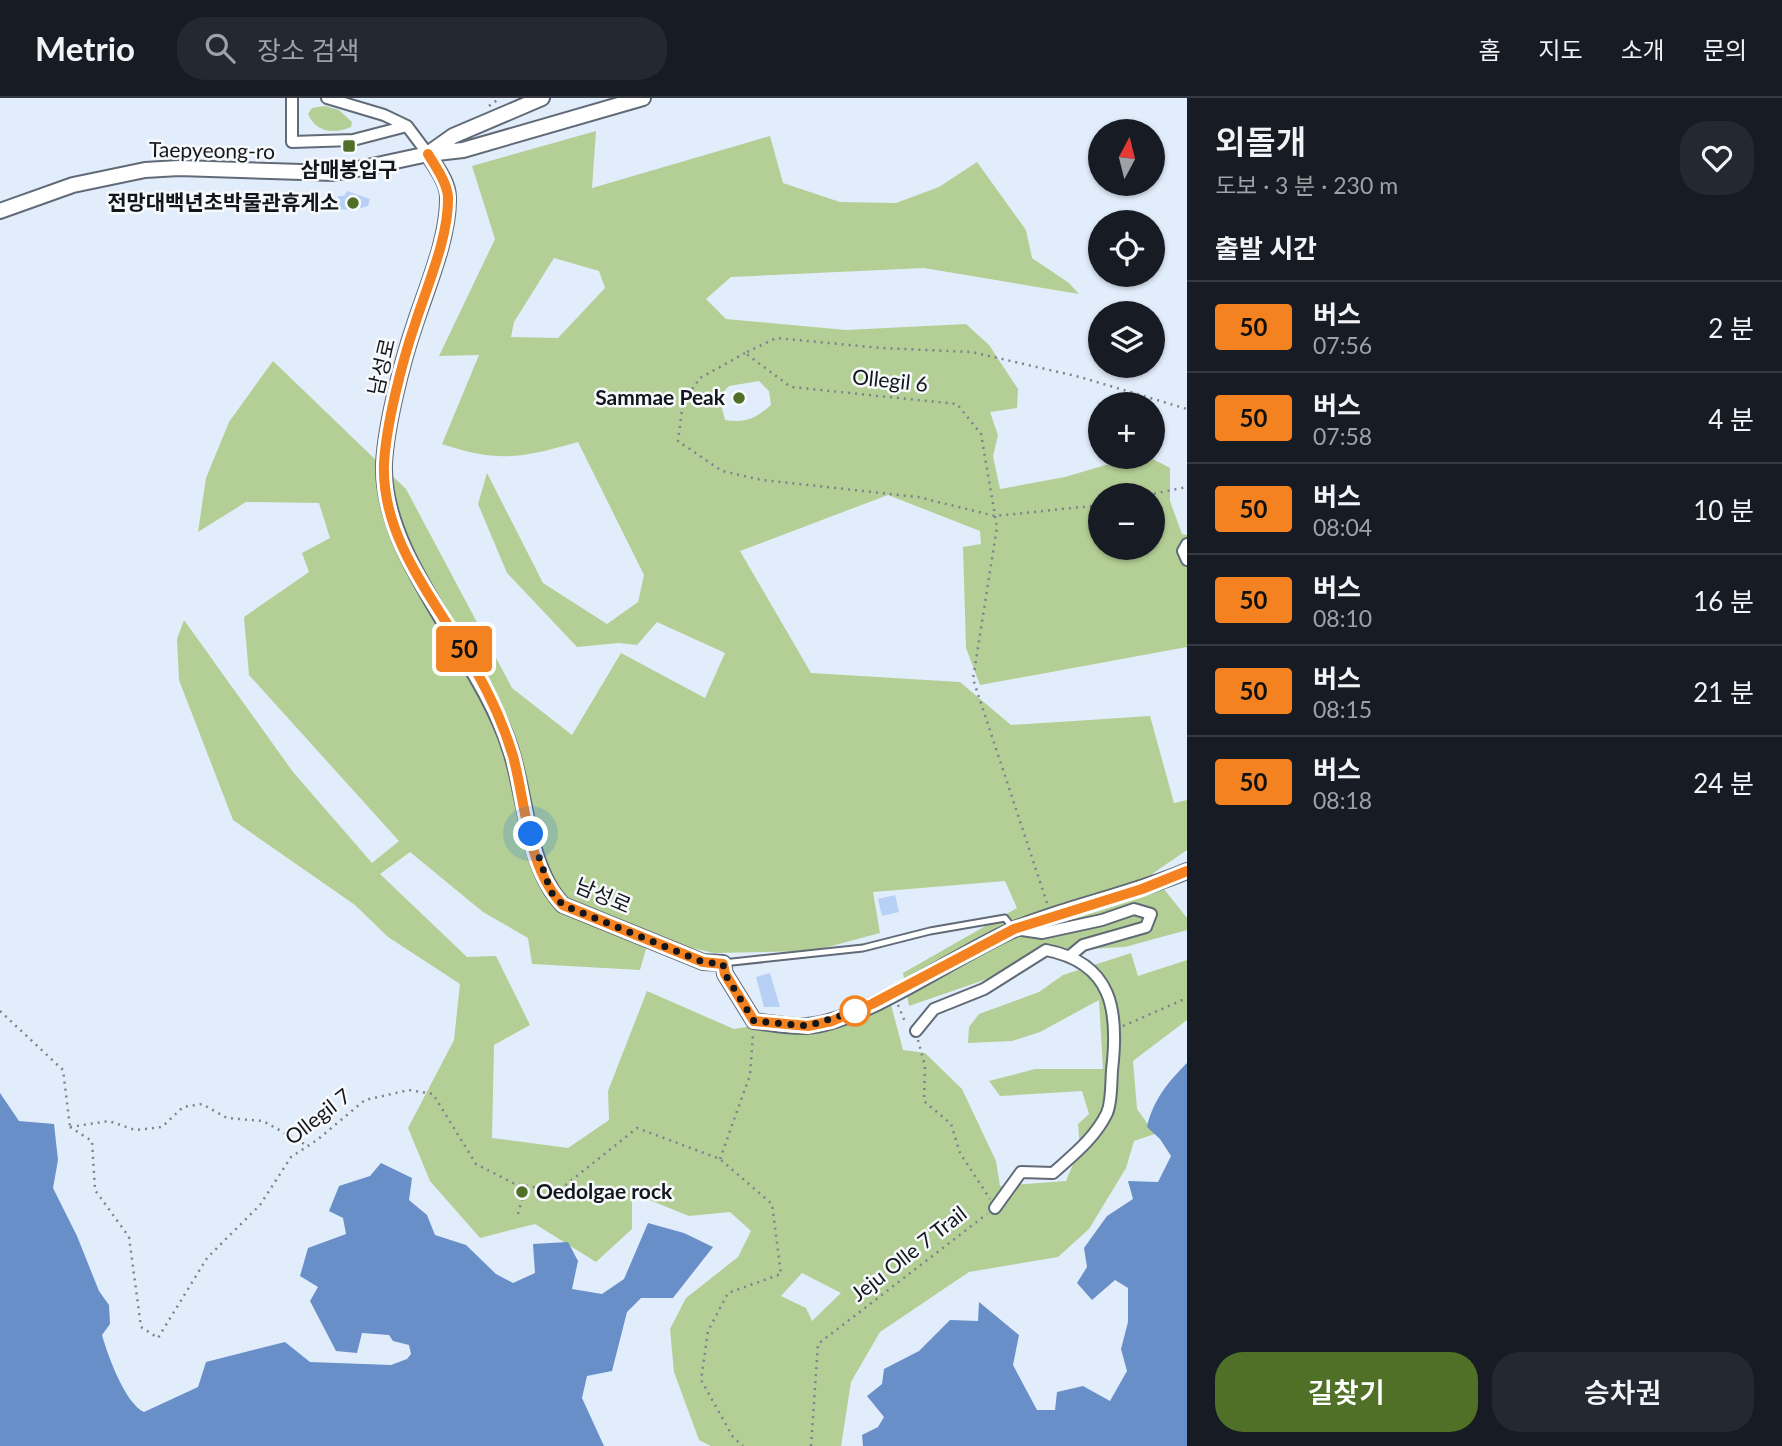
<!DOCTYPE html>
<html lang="ko">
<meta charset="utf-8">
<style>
:root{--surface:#171b24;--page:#242831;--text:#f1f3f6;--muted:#9ea1a6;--line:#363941;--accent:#517027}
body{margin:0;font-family:Lato,"Noto Sans KR",sans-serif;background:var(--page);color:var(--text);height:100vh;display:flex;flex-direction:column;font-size:26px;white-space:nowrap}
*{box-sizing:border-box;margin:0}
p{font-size:23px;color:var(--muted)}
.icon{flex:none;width:38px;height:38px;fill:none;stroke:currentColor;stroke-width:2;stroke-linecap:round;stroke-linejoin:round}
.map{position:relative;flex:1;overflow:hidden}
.sheet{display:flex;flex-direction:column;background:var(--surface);width:595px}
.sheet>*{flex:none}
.badge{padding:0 14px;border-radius:5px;font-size:24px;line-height:46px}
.needle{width:46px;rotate:7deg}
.fabs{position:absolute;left:1088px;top:21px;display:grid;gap:14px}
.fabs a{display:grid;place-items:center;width:77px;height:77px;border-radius:50%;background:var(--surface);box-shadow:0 2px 5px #0004;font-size:35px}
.you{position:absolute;width:35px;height:35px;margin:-18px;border:5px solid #fff;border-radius:50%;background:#1a73e8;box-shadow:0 0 0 10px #1a73e833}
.map>.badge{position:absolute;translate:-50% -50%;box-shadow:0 0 0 4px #fff}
h2{padding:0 28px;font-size:26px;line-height:63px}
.round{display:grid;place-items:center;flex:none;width:74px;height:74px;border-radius:28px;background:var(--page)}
.summary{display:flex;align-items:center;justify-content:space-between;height:119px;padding:0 28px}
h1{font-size:33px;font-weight:600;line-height:52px}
.primary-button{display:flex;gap:14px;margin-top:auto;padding:14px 28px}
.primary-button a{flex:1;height:80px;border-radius:28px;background:var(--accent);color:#fff;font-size:28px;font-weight:600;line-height:80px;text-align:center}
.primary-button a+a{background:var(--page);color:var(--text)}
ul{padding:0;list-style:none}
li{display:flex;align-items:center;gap:21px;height:91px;padding:0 28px;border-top:2px solid var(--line)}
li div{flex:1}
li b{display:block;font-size:26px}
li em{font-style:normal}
li .badge{min-width:77px;font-weight:700;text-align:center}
header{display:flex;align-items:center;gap:42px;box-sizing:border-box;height:98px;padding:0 35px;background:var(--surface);border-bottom:2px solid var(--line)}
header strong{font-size:33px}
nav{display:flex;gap:38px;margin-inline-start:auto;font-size:24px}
.search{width:490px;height:63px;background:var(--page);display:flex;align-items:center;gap:18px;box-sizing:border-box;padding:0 24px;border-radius:28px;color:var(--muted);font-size:26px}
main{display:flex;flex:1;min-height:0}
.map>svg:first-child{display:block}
.green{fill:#b3cf95;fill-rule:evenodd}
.water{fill:#688fc8}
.building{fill:#b7d0f5}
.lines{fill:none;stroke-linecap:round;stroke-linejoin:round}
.service-casing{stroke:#616a77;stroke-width:9}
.minor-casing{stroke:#616a77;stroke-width:14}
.tertiary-casing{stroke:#616a77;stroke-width:18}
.path{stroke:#7c838d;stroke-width:2.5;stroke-dasharray:2 5;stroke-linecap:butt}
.service{stroke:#fff;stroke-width:5}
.minor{stroke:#fff;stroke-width:10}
.tertiary{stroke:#fff;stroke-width:14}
.line-casing{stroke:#fff;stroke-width:16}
.line{stroke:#f58220;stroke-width:10}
.walk{stroke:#13161b;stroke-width:7;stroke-dasharray:0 12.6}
.poi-dot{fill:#517027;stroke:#f7f9fc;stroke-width:2.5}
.stop-dot{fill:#fff;stroke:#f58220;stroke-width:3.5}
.labels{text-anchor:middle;stroke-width:5;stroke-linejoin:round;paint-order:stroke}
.street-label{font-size:21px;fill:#13161b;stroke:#f7f9fc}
.poi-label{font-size:21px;font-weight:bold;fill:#13161b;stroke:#f7f9fc;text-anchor:end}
</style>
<header>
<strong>Metrio</strong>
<div class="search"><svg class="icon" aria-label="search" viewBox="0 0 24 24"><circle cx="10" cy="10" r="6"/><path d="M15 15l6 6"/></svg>장소 검색</div>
<nav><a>홈</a><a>지도</a><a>소개</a><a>문의</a></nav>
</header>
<main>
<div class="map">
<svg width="1187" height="1348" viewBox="0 0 1187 1348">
<rect width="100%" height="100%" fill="#e2edfc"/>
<!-- green -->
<path class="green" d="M325 8 339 12 352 24 351 29C334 36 316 35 308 16L312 10Z
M596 33 592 90 770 38 783 85 840 104 896 105 939 89 977 64 1026 132 1032 160 1069 185 1079 196 924 170 731 179 706 201 726 221 846 232 966 226 989 247 1018 291 1017 310 990 314 998 337 993 358 1000 391 1065 379 1133 359H1149L1170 370V403L1182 436 1187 437V549L980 587 966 550 963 449 981 446 980 433 888 397 740 453 811 575 960 584 1011 627 1150 618 1174 705 1187 702V752L1152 776 1187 820V832L1125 849 1052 853 984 882 909 908 903 875 1017 810 1005 783 873 794 880 835 813 853 714 855 649 840 640 872 532 866 528 840 483 814 410 754 380 776 467 859 496 858 530 927 494 947 492 1040 568 1050 609 1022 608 993 647 893 734 931 770 925 827 931 890 903 903 952 925 955 962 991 996 1063 1000 1088 1066 1083 1080 1050 1078 1026 1089 1016 1082 993 1000 998 989 983 1035 971H1103L1099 902 1040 934 1012 943 968 945 969 929 979 916 1039 894 1063 877 1131 855 1138 878 1187 862V922L1133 963 1137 1011 1155 1036 1134 1043 1126 1070 1089 1131 1058 1159 969 1174 880 1234 851 1284 841 1348H711L699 1342 674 1274 670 1231 686 1200 738 1159 751 1133 730 1114 689 1118 632 1095V1131L596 1164 535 1126 480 1140 430 1083 408 1030 454 942 460 886 388 839 355 807 233 722 179 582 177 541 184 522 293 674 372 765 399 743 249 577 244 519 309 474 302 455 330 440 319 405 246 404 198 434 206 380 229 324 273 263 406 391 512 590 572 637 621 555 705 600 725 555 657 524 637 547 619 545 577 549 507 475 478 406 487 375 543 485 607 526 638 504 644 477 578 344C521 360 499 365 442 346L479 257 439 258 495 141 472 68ZM554 160 599 173 605 190 558 240 511 239 514 224ZM759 283 769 293 771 307C755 321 746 325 725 322L719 299 729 288ZM1101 397H1153V450H1101ZM802 1175 841 1195 812 1223 806 1210 781 1198Z"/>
<!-- water -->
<path class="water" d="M1187 965V1348H863L862 1337 878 1329 884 1319 867 1298 882 1286 884 1271 919 1253 950 1222 978 1223 979 1204 1019 1237 1013 1267 1037 1312H1055L1057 1294 1083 1288 1110 1303 1127 1273 1121 1251 1128 1224V1190L1115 1182 1092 1202 1077 1185 1087 1169 1084 1150 1107 1118 1133 1101 1128 1083 1158 1084 1171 1058 1160 1041 1147 1029C1153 1002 1168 984 1187 965Z
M0 995 19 1023 54 1026 58 1062 53 1090 77 1138 99 1193 109 1207 110 1226 102 1237C108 1258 125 1305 144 1314L198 1289 206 1264 285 1244 310 1264 391 1267 407 1261 411 1256 409 1247 393 1243 389 1237 362 1235 357 1255 336 1253 310 1203 318 1189 300 1178 308 1150 346 1136 343 1120 329 1113 339 1088 370 1078 381 1065 412 1080 409 1102 427 1117 435 1137 466 1147 496 1176 513 1185 535 1175 533 1146 568 1144 578 1163 572 1191 602 1196 624 1181 648 1125 684 1135 713 1149 673 1200H641L627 1214 612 1273 587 1278 582 1300 604 1348H0Z"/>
<!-- building -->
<path class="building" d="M347 93 370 101 368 108 354 112 337 111 338 98H344Z
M895 797 899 814 882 818 878 801Z
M770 875 780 909H764L756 879Z"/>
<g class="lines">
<!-- service casing -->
<g class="service-casing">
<path id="service" d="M723 865 863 850 930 833 1005 820 1012 829"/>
</g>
<!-- minor casing -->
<g class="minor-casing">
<path id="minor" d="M292 0V44L353 42 407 28
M327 0 384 17 407 28 428 56
M1187 446 1183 453 1187 462
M1014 831 1042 835 1102 822 1134 811 1151 816 1146 829 1083 847 1071 857
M916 933 934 911 984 891 1046 852C1113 865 1119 913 1112 972 1111 985 1112 1003 1107 1015 1095 1040 1073 1057 1053 1075L1021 1074 995 1110"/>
</g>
<!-- tertiary casing -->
<g class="tertiary-casing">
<path id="tertiary" d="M429 55 453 38 542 0
M428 56C435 68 448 84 448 99 449 139 427 189 415 226 402 264 386 327 384 366 381 460 482 559 511 653 526 700 528 771 563 807L703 864 723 865 725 876 754 923C771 925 789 929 807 928 864 924 958 855 1015 831 1071 808 1131 797 1187 773
M0 113 73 87 145 72 179 70 334 75 363 70 428 56 463 52 643 0"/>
</g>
<!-- path -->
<path class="path" d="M489 8 500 0
M745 255 700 280 683 304 678 343 722 373 762 382 918 399 995 418 1101 407
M1147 397 1187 389
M1047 805 973 581 997 429 981 336 957 306 791 289 745 255 776 240 881 250 972 254 1080 279 1187 311
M898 907 906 926
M0 913 63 972 70 1029
M1123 928 1187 900
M918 942 925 968 924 1003 951 1026 960 1055 990 1101
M70 1029 92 1043 95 1092 129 1139 141 1229 158 1240 207 1160 260 1107 291 1059 317 1042 365 1002 409 992 433 996 476 1066 515 1086 558 1093 637 1030 720 1061 772 1106 781 1176 728 1195 708 1233 701 1282 733 1339 743 1348
M70 1029 109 1023 135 1032 162 1029 183 1009 202 1006 227 1020 263 1023 308 1048
M720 1061 750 977 753 937
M518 1116 526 1088
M811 1348 818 1246 987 1116"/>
<!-- service -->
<use href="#service" class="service"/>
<!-- minor -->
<use href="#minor" class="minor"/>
<!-- tertiary -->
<use href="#tertiary" class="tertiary"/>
</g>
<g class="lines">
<!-- line casing -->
<g class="line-casing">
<path id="line" d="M428 56C435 68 447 84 448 99 449 139 427 188 415 226 402 264 386 327 384 366 381 443 439 507 475 571 491 599 504 628 513 658 526 706 527 770 563 807L703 864 723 866 725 876 754 923 808 928 832 923 872 906 1014 831 1142 791 1187 773"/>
</g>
<!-- line -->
<use href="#line" class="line"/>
<!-- walk -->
<path class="walk" d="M531 736 551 794 563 807 703 864 723 866 725 876 754 923 808 928 855 913"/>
</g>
<!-- markers -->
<g class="poi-dot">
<rect x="342" y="41" width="14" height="14" rx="3.5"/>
<circle cx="353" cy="105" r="7"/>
<circle cx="739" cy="300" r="7"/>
<circle cx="522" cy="1094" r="7"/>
</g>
<circle class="stop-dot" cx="855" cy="913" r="14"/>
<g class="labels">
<!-- street labels -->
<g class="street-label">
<text transform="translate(212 53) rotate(1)" y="7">Taepyeong-ro</text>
<text transform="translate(382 269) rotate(-77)" y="7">남성로</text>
<text transform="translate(890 283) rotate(6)" y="7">Ollegil 6</text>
<text transform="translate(603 798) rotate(23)" y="7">남성로</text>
<text transform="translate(318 1019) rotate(-38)" y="7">Ollegil 7</text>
<text transform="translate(909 1156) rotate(-38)" y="7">Jeju Olle 7 Trail</text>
</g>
<!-- poi labels -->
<g class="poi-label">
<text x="349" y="79" text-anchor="middle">삼매봉입구</text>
<text x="339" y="112">전망대백년초박물관휴게소</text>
<text x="725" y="307">Sammae Peak</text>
<text x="536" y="1101" text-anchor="start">Oedolgae rock</text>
</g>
</g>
</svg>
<div class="fabs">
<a><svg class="needle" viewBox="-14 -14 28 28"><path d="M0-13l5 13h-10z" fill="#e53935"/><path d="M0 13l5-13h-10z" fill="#9ea1a6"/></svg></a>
<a><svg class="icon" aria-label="locate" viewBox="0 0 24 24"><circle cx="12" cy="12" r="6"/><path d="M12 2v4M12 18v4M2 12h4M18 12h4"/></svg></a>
<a><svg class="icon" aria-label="layers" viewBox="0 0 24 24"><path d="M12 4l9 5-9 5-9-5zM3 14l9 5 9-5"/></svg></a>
<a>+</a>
<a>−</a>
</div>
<div class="you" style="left:531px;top:736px"></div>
<b class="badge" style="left:464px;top:551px;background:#f58220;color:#111">50</b>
</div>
<section class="sheet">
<div class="summary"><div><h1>외돌개</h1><p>도보 · 3 분 · 230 m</p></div><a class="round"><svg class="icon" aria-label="heart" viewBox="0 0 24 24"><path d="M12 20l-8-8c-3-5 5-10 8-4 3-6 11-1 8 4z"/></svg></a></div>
<h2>출발 시간</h2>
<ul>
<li><span class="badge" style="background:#f58220;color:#111">50</span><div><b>버스</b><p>07:56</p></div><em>2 분</em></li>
<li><span class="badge" style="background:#f58220;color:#111">50</span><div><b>버스</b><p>07:58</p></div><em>4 분</em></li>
<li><span class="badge" style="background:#f58220;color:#111">50</span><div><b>버스</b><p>08:04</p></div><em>10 분</em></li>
<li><span class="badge" style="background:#f58220;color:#111">50</span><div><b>버스</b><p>08:10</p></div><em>16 분</em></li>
<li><span class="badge" style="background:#f58220;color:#111">50</span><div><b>버스</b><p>08:15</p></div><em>21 분</em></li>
<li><span class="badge" style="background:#f58220;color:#111">50</span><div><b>버스</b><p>08:18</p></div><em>24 분</em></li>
</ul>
<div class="primary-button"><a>길찾기</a><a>승차권</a></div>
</section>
</main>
